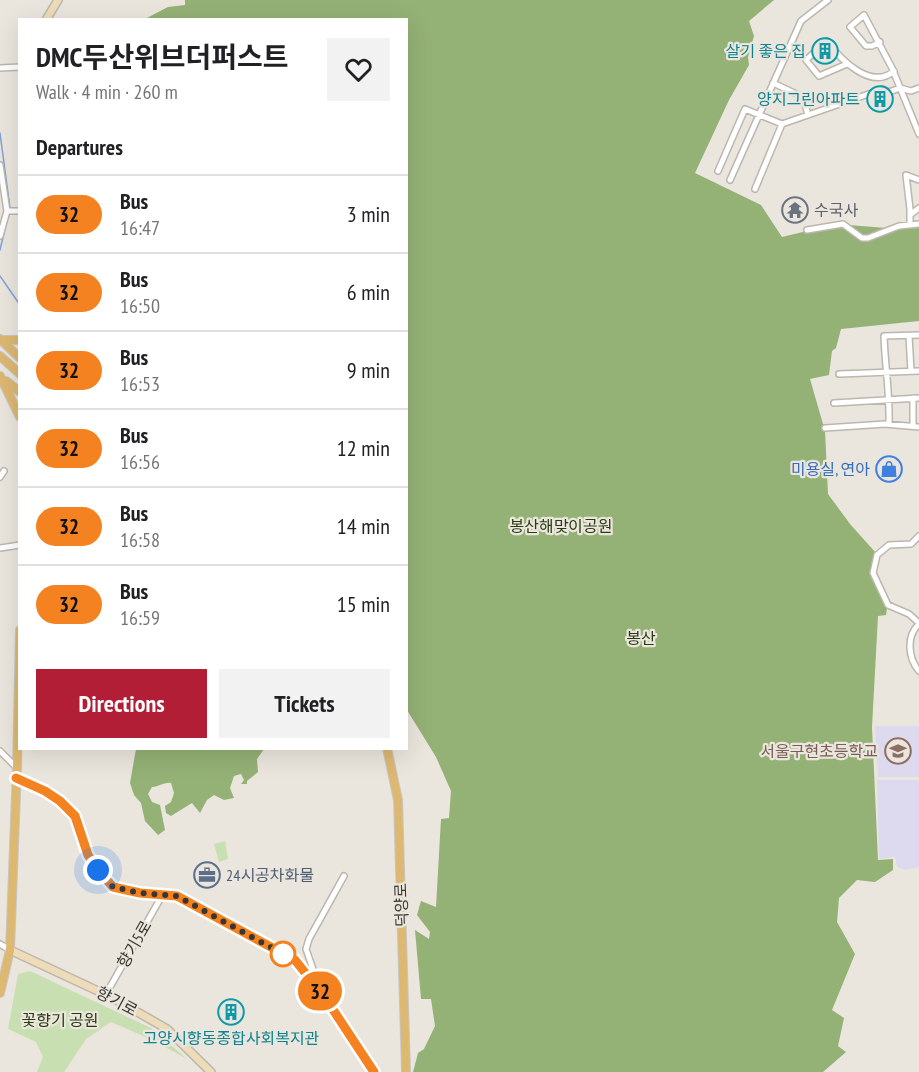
<!DOCTYPE html>
<meta charset="utf-8">
<style>
:root{--surface:#fff;--page:#f2f2f2;--text:#202124;--muted:#757577;--line:#e0e0e0;--accent:#b11e35}
body{margin:0;font-family:"PT Sans Narrow","Noto Sans KR",sans-serif;background:var(--page);color:var(--text);height:100vh;display:flex;flex-direction:column;font-size:22px;white-space:nowrap}
*{box-sizing:border-box;margin:0}
p{font-size:20px;color:var(--muted)}
.icon{flex:none;width:33px;height:33px;fill:none;stroke:currentColor;stroke-width:2;stroke-linecap:round;stroke-linejoin:round}
.map{position:relative;flex:1;overflow:hidden}
.side{position:absolute;left:18px;top:18px;width:390px;height:732px;display:flex;flex-direction:column;background:var(--surface);border-radius:0px;box-shadow:0 6px 24px #0002}
.side>*{flex:none}
.badge{padding:0 12px;border-radius:20px;font-size:21px;line-height:39px}
.you{position:absolute;width:30px;height:30px;margin:-15px;border:4px solid #fff;border-radius:50%;background:#1a73e8;box-shadow:0 0 0 9px #1a73e833}
.map>.badge{position:absolute;translate:-50% -50%;box-shadow:0 0 0 3px #fff}
h2{padding:0 18px;font-size:22px;line-height:54px}
.round{display:grid;place-items:center;flex:none;width:63px;height:63px;border-radius:0px;background:var(--page)}
.headline{display:flex;align-items:center;justify-content:space-between;height:102px;padding:0 18px}
h1{font-size:28px;font-weight:700;line-height:45px}
.action{display:flex;gap:12px;margin-top:auto;padding:12px 18px}
.action a{flex:1;height:69px;border-radius:0px;background:var(--accent);color:#fff;font-size:24px;font-weight:700;line-height:69px;text-align:center}
.action a+a{background:var(--page);color:var(--text)}
ul{padding:0;list-style:none}
li{display:flex;align-items:center;gap:18px;height:78px;padding:0 18px;border-top:2px solid var(--line)}
li div{flex:1}
li b{display:block;font-size:22px}
li em{font-style:normal}
li .badge{min-width:66px;font-weight:700;text-align:center}
.map>svg:first-child{display:block}
.education{fill:#dddaf0}
.green{fill:#c8dfb2}
.forest{fill:#94b176}
.lines{fill:none;stroke-linecap:round;stroke-linejoin:round}
.stream{stroke:#7fa2d8;stroke-width:1.5}
.minor-casing{stroke:#bcb7ae;stroke-width:8}
.secondary-casing{stroke:#bcb7ae;stroke-width:10}
.primary-casing{stroke:#c7c7c6;stroke-width:10}
.minor{stroke:#fff;stroke-width:5}
.secondary{stroke:#eedbb8;stroke-width:7}
.primary{stroke:#ddb871;stroke-width:8}
.line-casing{stroke:#fff;stroke-width:14}
.line{stroke:#f58220;stroke-width:9}
.walk{stroke:#383632;stroke-width:6;stroke-dasharray:0 10.8}
.stop-dot{fill:#fff;stroke:#f58220;stroke-width:3}
.labels{text-anchor:middle;stroke-width:4.5;stroke-linejoin:round;paint-order:stroke}
.culture-label{font-size:16px;fill:#0d838f;stroke:#ebe6dd;text-anchor:end}
.worship-label{font-size:16px;fill:#5b616d;stroke:#ebe6dd;text-anchor:start}
.shop-label{font-size:16px;fill:#366cbe;stroke:#ebe6dd;text-anchor:end}
.park-label{font-size:16px;fill:#293c10;stroke:#ebe6dd}
.education-label{font-size:16px;fill:#785e54;stroke:#ebe6dd;text-anchor:end}
.service-label{font-size:16px;fill:#4e5e75;stroke:#ebe6dd;text-anchor:start}
.street-label{font-size:16px;fill:#383632;stroke:#ebe6dd}
</style>
<div class="map">
<svg width="919" height="1072" viewBox="0 0 919 1072">
<rect width="100%" height="100%" fill="#ebe6dd"/>
<!-- education -->
<path class="education" d="M875 726H919V777H878Z
M877 780H919V867L905 870 897 867 895 857 879 859Z"/>
<!-- green -->
<path class="green" d="M225 841 228 859 219 862 214 844Z
M30 971 151 1028 187 1059 150 1039 111 1022 86 1039 64 1072H37L43 1057 36 1042 8 1029 18 974Z"/>
<!-- forest -->
<path class="forest" d="M185 0H774L749 21 754 36 748 57 749 65 729 100 695 173 761 205 782 237 836 224 899 229 919 228V321L841 329 836 348 832 351 829 375 810 379 825 431 828 494 850 524 876 553 871 574 887 608 886 615 878 616 872 727 878 860 893 859V870L875 882 857 880 839 898 837 922 855 954 832 1010 844 1018 838 1046 846 1052 823 1072H413L418 1053 424 1049 435 1026 431 999H421L415 930 429 939 430 932 417 915 421 901 436 907 441 819 449 818 451 791 436 757 407 710 406 20H143L168 7 185 5Z
M136 749V748L264 749 257 759 258 772 247 781V784H241L244 780 241 774 234 776 230 788 234 798 224 800 214 795 207 800 200 813 192 803 171 816 166 813 165 806 171 802 174 793 171 783C164 782 159 787 152 787L148 794 152 802 160 805 165 830 158 835 145 821 141 803 134 795 130 783Z"/>
<g class="lines">
<!-- stream -->
<path class="stream" d="M0 133 10 208
M0 250 6 224
M0 276 20 305"/>
<!-- minor casing -->
<g class="minor-casing">
<path id="minor" d="M880 42 872 46H866L850 27 864 15 892 68 919 134
M847 64 819 76 806 60 827 41C840 59 871 91 894 71
M0 68 20 67
M773 83 803 97 808 115
M0 165 7 211 0 236
M718 171 745 109 782 124
M730 180 801 21 828 0
M755 189 782 124 883 89 889 92 900 88 911 91 919 88
M7 211H20
M910 215 919 208
M910 225V209L906 175 919 180
M807 230 843 224 862 238H868L899 226 919 224
M909 336 911 371
M839 374 919 371
M834 403 919 398
M889 424C890 394 885 366 884 336L919 335
M913 426V398
M825 428 885 424 919 427
M0 477 4 471
M919 536 911 544 889 545 877 555 873 573 888 605 909 614 919 623
M0 548 20 545
M919 624C906 636 908 658 919 671
M0 751 17 768
M16 778 45 791 60 801 75 816 88 855 97 870 113 887 140 893 177 896 295 960 326 999 374 1072
M0 944 10 950
M311 979 315 975 306 949 309 939 344 876
M106 994 163 894"/>
</g>
<!-- secondary casing -->
<g class="secondary-casing">
<path id="secondary" d="M46 20 58 0
M10 950 113 998 167 1029 211 1072"/>
</g>
<!-- primary casing -->
<g class="primary-casing">
<path id="primary" d="M0 339 20 358
M1 340H20
M0 356 20 374
M0 376 20 417
M6 381 20 392
M387 748 398 800 406 1072
M0 993 10 950 17 768 20 630"/>
</g>
<!-- minor -->
<use href="#minor" class="minor"/>
<!-- secondary -->
<use href="#secondary" class="secondary"/>
<!-- primary -->
<use href="#primary" class="primary"/>
</g>
<g class="lines">
<!-- line casing -->
<g class="line-casing">
<path id="line" d="M16 778 45 791 60 801 75 816 88 855 98 870 113 887 140 893 177 896 295 960 326 999 374 1072"/>
</g>
<!-- line -->
<use href="#line" class="line"/>
<!-- walk -->
<path class="walk" d="M98 870 113 887 140 893 177 896 283 954"/>
</g>
<!-- icons -->
<defs>
<g id="building-ring" transform="scale(1.35)"><circle r="9.5" fill="#ebe6dd" stroke="#0f9aa8" stroke-width="1.5"/><path d="M-4-6H4V6H1V3H-1V6H-4ZM-2.5-4.3h1.7v1.8h-1.7ZM.8-4.3h1.7v1.8H.8ZM-2.5-1h1.7V.8h-1.7ZM.8-1h1.7V.8H.8Z" fill="#0f9aa8"/></g>
<g id="temple-ring" transform="scale(1.35)"><circle r="9.5" fill="#ebe6dd" stroke="#6b7280" stroke-width="1.5"/><path d="M0-6L5-2H3V0L6.5 2.5H4V6H1.5V3h-3V6H-4V2.5H-6.5L-3 0V-2H-5Z" fill="#6b7280"/></g>
<g id="shop-ring" transform="scale(1.35)"><circle r="9.5" fill="#ebe6dd" stroke="#3f7fe0" stroke-width="1.5"/><path d="M-5-2.5h2.3a2.7 3.5 0 0 1 5.4 0H5L5.5 6h-11ZM-1.5-2.5h3a1.5 2.3 0 0 0-3 0Z" fill="#3f7fe0"/></g>
<g id="school-ring" transform="scale(1.35)"><circle r="9.5" fill="#ebe6dd" stroke="#8d6e63" stroke-width="1.5"/><path d="M0-5L7-2L0 1L-7-2ZM-4 1L0 2.5L4 1V4Q0 6-4 4Z" fill="#8d6e63"/></g>
<g id="office-ring" transform="scale(1.35)"><circle r="9.5" fill="#ebe6dd" stroke="#5c6f8a" stroke-width="1.5"/><path d="M-6-3h4V-5.5h4V-3h4V5H-6ZM-1-4.5V-3h2v-1.5ZM-6 0V1H6V0Z" fill="#5c6f8a"/></g>
</defs>
<g fill-rule="evenodd">
<use href="#building-ring" x="825" y="51"/>
<use href="#building-ring" x="880" y="99"/>
<use href="#temple-ring" x="795" y="210"/>
<use href="#shop-ring" x="889" y="469"/>
<use href="#school-ring" x="898" y="751"/>
<use href="#office-ring" x="207" y="875"/>
<use href="#building-ring" x="231" y="1012"/>
</g>
<!-- markers -->
<circle class="stop-dot" cx="283" cy="954" r="12"/>
<g class="labels">
<!-- culture labels -->
<g class="culture-label">
<text x="806" y="57">살기 좋은 집</text>
<text x="860" y="105">양지그린아파트</text>
<text x="231" y="1044" text-anchor="middle">고양시향동종합사회복지관</text>
</g>
<!-- worship labels -->
<g class="worship-label">
<text x="814" y="216">수국사</text>
</g>
<!-- shop labels -->
<g class="shop-label">
<text x="870" y="475">미용실, 연아</text>
</g>
<!-- park labels -->
<g class="park-label">
<text x="561" y="532">봉산해맞이공원</text>
<text x="641" y="644">봉산</text>
<text x="60" y="1026">꽃향기 공원</text>
</g>
<!-- education labels -->
<g class="education-label">
<text x="878" y="757">서울구현초등학교</text>
</g>
<!-- service labels -->
<g class="service-label">
<text x="226" y="881">24시공차화물</text>
</g>
<!-- street labels -->
<g class="street-label">
<text transform="translate(401 905) rotate(-92)" y="6">덕양로</text>
<text transform="translate(134 944) rotate(-60)" y="6">향기5로</text>
<text transform="translate(117 1001) rotate(28)" y="6">향기로</text>
</g>
</g>
</svg>
<div class="you" style="left:98px;top:870px"></div>
<b class="badge" style="left:320px;top:991px;background:#f58220;color:#111">32</b>
<section class="side">
<div class="headline"><div><h1>DMC두산위브더퍼스트</h1><p>Walk · 4 min · 260 m</p></div><a class="round"><svg class="icon" aria-label="heart" viewBox="0 0 24 24"><path d="M12 20l-8-8c-3-5 5-10 8-4 3-6 11-1 8 4z"/></svg></a></div>
<h2>Departures</h2>
<ul>
<li><span class="badge" style="background:#f58220;color:#111">32</span><div><b>Bus</b><p>16:47</p></div><em>3 min</em></li>
<li><span class="badge" style="background:#f58220;color:#111">32</span><div><b>Bus</b><p>16:50</p></div><em>6 min</em></li>
<li><span class="badge" style="background:#f58220;color:#111">32</span><div><b>Bus</b><p>16:53</p></div><em>9 min</em></li>
<li><span class="badge" style="background:#f58220;color:#111">32</span><div><b>Bus</b><p>16:56</p></div><em>12 min</em></li>
<li><span class="badge" style="background:#f58220;color:#111">32</span><div><b>Bus</b><p>16:58</p></div><em>14 min</em></li>
<li><span class="badge" style="background:#f58220;color:#111">32</span><div><b>Bus</b><p>16:59</p></div><em>15 min</em></li>
</ul>
<div class="action"><a>Directions</a><a>Tickets</a></div>
</section>
</div>
